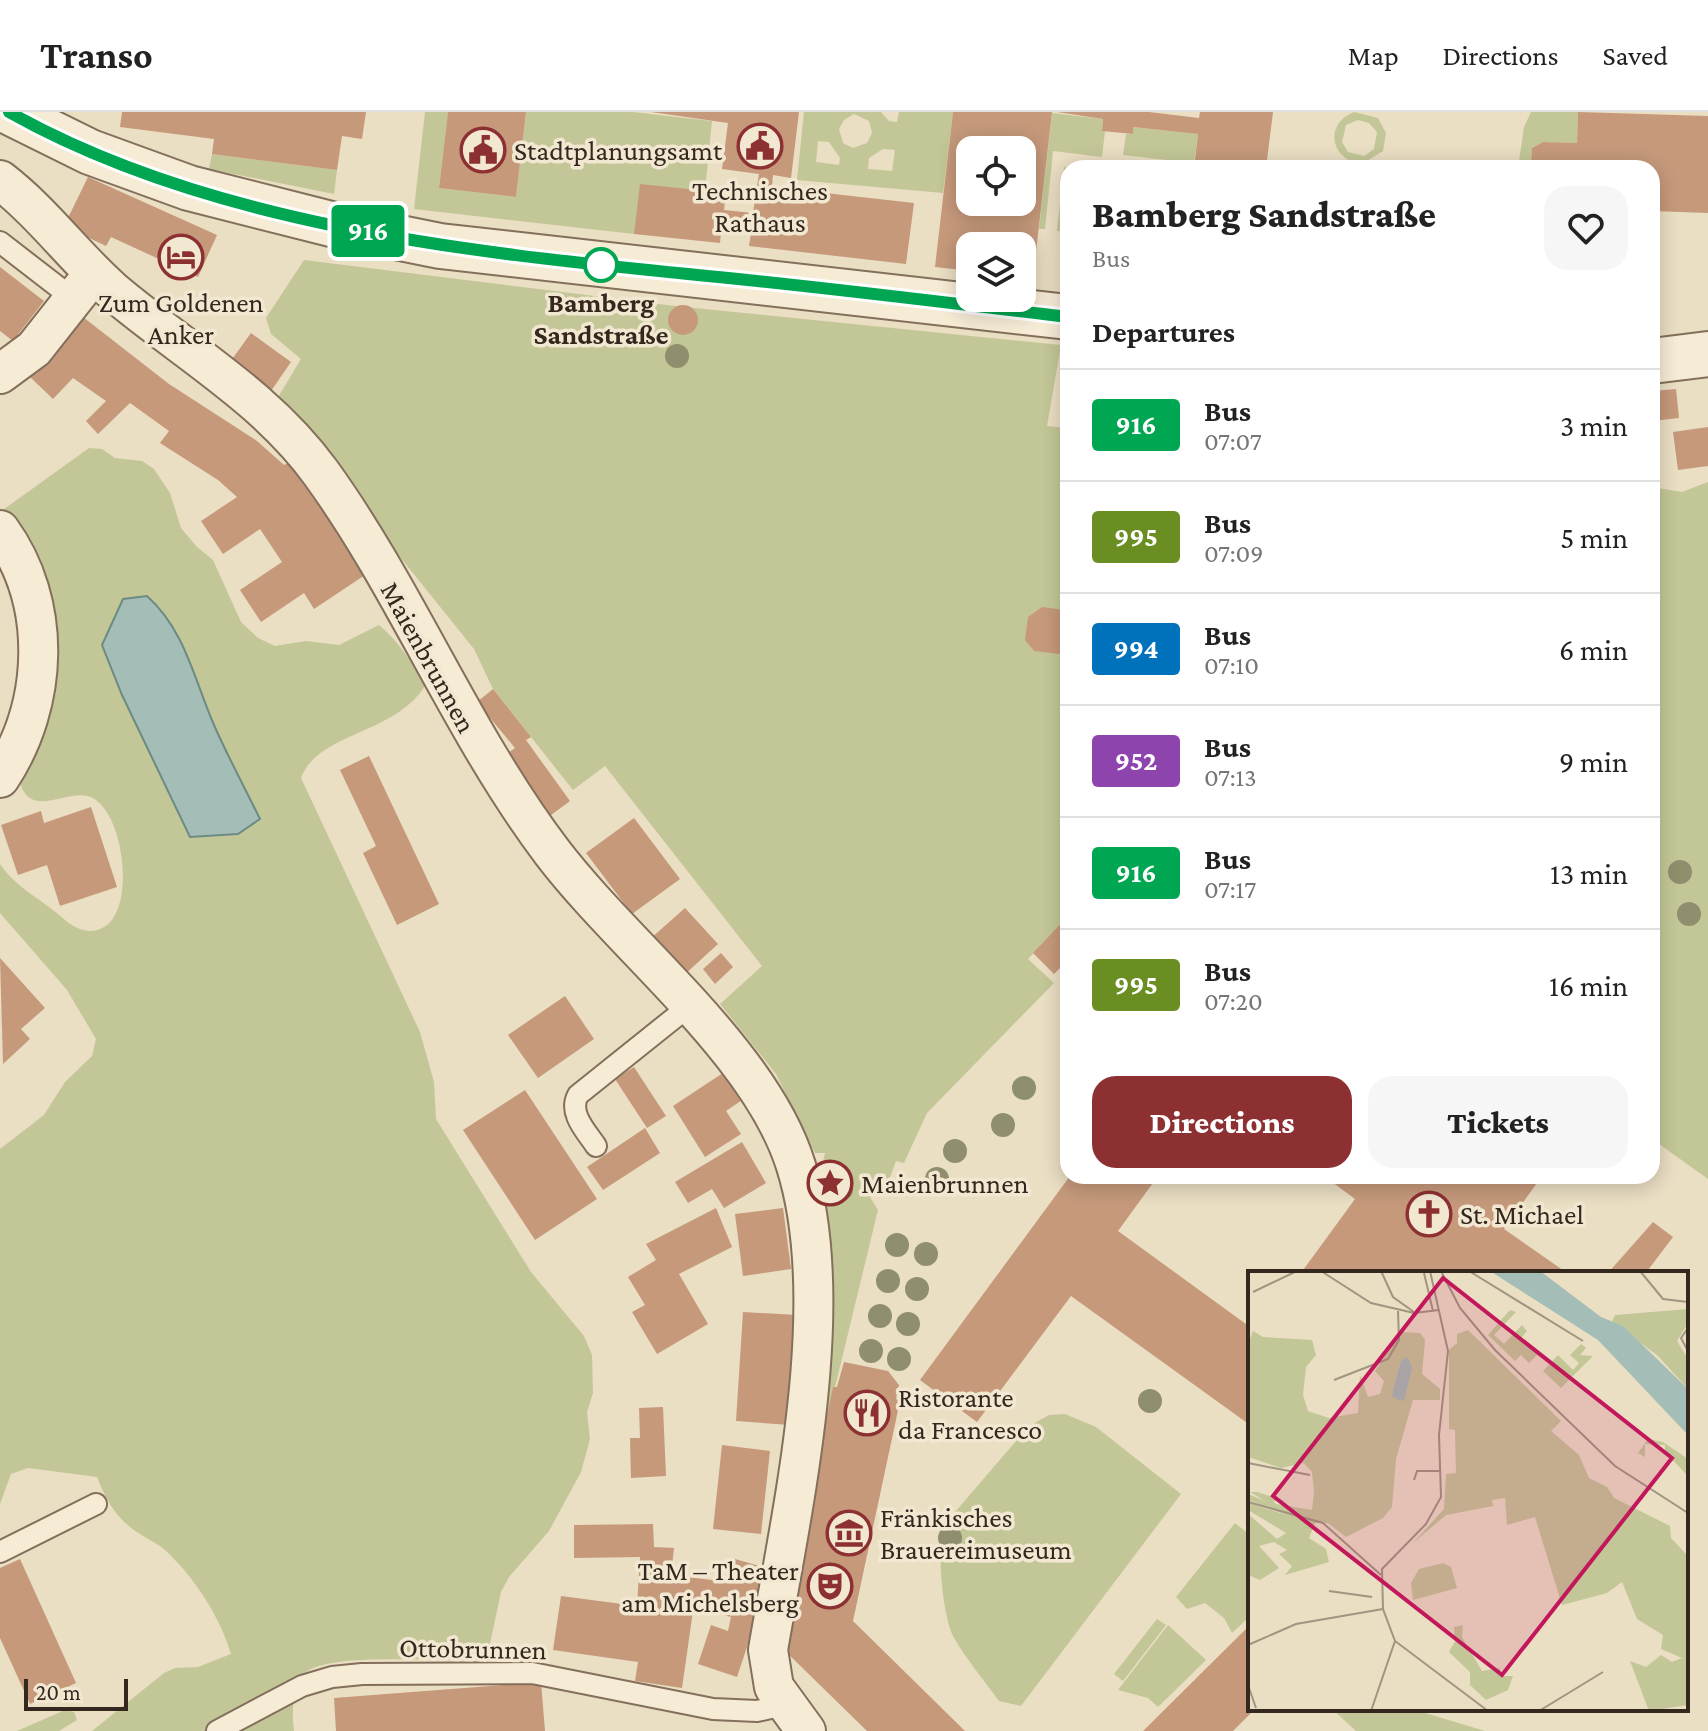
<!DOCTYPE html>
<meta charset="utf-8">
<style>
:root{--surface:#fff;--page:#f6f6f6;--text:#222;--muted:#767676;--line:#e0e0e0;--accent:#8d3032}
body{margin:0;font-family:"Crimson Pro",serif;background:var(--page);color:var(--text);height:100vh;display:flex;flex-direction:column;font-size:30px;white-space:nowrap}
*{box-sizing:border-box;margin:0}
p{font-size:26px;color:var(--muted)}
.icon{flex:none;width:44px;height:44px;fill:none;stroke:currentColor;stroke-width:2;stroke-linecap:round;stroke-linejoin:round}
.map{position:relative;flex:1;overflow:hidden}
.side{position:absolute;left:1060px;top:48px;width:600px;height:1024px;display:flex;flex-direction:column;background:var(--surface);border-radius:24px;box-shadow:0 4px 20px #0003}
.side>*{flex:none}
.badge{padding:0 16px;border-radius:6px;font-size:28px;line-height:52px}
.fabs{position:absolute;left:956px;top:24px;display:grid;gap:16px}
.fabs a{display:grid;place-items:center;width:80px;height:80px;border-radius:16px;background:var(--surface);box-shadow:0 4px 20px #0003;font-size:40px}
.scale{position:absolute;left:24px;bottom:20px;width:104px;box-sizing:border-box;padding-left:8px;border:4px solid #34281e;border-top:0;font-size:22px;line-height:28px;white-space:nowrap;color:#34281e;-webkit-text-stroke:6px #f2e8d2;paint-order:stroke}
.map>.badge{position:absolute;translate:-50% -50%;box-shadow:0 0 0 4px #fff}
h2{padding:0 32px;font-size:30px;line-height:72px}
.round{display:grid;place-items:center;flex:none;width:84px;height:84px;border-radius:24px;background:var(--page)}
.overview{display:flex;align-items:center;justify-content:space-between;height:136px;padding:0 32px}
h1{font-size:38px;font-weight:800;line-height:60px}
.primary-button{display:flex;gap:16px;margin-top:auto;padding:16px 32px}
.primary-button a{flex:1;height:92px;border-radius:24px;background:var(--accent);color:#fff;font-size:32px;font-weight:800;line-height:92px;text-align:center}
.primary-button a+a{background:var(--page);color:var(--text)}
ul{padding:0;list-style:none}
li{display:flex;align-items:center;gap:24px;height:112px;padding:0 32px;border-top:2px solid var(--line)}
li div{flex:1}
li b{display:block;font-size:30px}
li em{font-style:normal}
li .badge{min-width:88px;font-weight:700;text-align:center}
header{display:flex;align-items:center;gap:48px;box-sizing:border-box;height:112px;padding:0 40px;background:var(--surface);border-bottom:2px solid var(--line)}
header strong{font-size:38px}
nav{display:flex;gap:44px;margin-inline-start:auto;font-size:28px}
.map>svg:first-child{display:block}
.green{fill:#c3c797;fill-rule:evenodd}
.water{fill:#a4bdb6;stroke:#6c8b82;stroke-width:2}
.building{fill:#c6997b;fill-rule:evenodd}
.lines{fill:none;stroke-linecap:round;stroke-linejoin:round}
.service-casing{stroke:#836f5b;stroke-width:24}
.minor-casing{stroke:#836f5b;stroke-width:42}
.tertiary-casing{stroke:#836f5b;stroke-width:48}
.service{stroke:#f6ebd5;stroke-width:20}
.minor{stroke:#f6ebd5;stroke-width:38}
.tertiary{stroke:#f6ebd5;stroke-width:44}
.tree{fill:#8f8f6d}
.line-casing{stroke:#fff;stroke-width:18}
.line{stroke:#00a651;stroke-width:12}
.stop-dot{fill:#fff;stroke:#00a651;stroke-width:4}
.labels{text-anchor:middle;stroke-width:7;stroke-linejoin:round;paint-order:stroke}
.poi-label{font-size:28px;fill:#34281e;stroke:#f2e8d2;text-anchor:start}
.stop-label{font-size:28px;font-weight:bold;fill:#34281e;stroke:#f2e8d2}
.street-label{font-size:28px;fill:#34281e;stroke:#f2e8d2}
.inset-road{fill:none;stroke:#a19581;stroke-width:2}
.view{fill:#c2185b;fill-opacity:0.15;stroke:#c2185b;stroke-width:4}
.inset-edge{fill:none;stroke:#34281e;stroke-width:4}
</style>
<header>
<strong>Transo</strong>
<nav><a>Map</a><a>Directions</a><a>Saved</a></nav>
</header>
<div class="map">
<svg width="1708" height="1619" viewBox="0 0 1708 1619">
<rect width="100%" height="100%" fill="#eadec3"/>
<!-- green -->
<path class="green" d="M425 0H448L439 76 516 85 526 0H633L712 9 705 79 634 122 414 97Z
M804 0H881L889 9 897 10 899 0H953L943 81 797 68ZM854 2 869 9 872 21 867 31 853 36 843 31 839 17 844 8ZM818 29 829 30 840 46 839 53 816 50ZM883 37 895 38 892 59 868 57 869 46Z
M1354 0 1378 6 1386 21 1383 39 1362 52C1331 49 1323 12 1354 0ZM1358 8 1369 11 1377 20 1374 37 1364 44 1348 40 1342 30 1346 13Z
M1531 0H1578L1577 31 1543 30 1532 36 1531 51 1539 56H1518L1524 15Z
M1052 1 1103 7 1102 18 1105 19 1102 45 1053 39 1045 117H1039Z
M1133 15 1198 22 1194 51 1123 43 1126 22H1133Z
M212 42 337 58 334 82 209 57Z
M1064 55 1073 56H1068V120L1057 119Z
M304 148 675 194 1061 233 1047 314 1068 316V804L1028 847 1054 871 927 1001 904 1051 896 1049 886 1076 873 1079 870 1085 878 1098 821 1333V1081L838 1072 837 1061 821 1058 825 1041H815L776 962 720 892 762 854 605 654 573 678 493 577 474 537 290 308 277 287 301 247 271 222 266 206Z
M89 336 102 337 115 346 142 349 154 357 170 381 181 416 197 435 213 448 241 510 258 526 275 534 306 529 339 533 379 513C397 528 415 553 425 574 394 623 318 620 301 666L420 920 434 970 436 1007 531 1160 584 1224 592 1243 593 1281 587 1300 590 1327 581 1360 549 1419 509 1465 501 1480 487 1546C451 1553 320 1536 301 1565 292 1579 292 1603 294 1619H92L164 1561 175 1556 198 1555 231 1542C220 1505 195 1466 166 1439 159 1432 149 1428 140 1422 117 1408 107 1390 97 1365L28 1356 11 1362 0 1392V1037L44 1003 65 970 92 944 96 927 67 878 0 801V752C16 776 43 788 64 807 80 822 103 825 115 803 131 775 122 703 93 686 72 674 33 707 21 674 13 655 36 636 35 617 35 595 28 572 25 550 16 500 8 450 0 400ZM178 524 213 611 191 725 122 583Z
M1708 370V1067L1652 1027V375L1682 380Z
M1065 1302 1096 1315 1181 1382 1021 1594 999 1589C984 1568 967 1548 954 1526 942 1504 937 1438 943 1414L1029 1314 1049 1303Z
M1235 1411 1250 1423V1504L1232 1521 1224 1506 1205 1491 1187 1497 1176 1485Z
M1157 1507 1166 1513 1123 1569 1114 1562Z
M1168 1513 1206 1548 1158 1595 1148 1586 1118 1578Z
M1332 1597H1412L1485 1619H1356Z
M65 1598 74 1600 77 1608 59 1619H17Z"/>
<!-- water -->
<path class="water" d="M147 484C185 518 194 567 214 613 228 645 245 676 260 707L238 722 190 725 122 583 102 533 123 487Z"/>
<!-- building -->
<path class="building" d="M122 0H366L362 27 342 24 337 58 212 42 214 27 120 15Z
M448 0H526L516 85 439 76Z
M651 0H799L791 66 773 63 772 75 914 91 906 152 749 134 752 115 722 111 720 131 634 122 640 72 726 81 724 98 753 101 757 74 759 62 722 57 728 11Z
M953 0H1052L1033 166 1022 165V134H970V159L935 155ZM970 38H1022V90H970Z
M1057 0H1149L1199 6 1200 0H1273L1266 56H1194L1198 22 1133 15V22L1102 19 1103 7Z
M1578 0 1708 4V101L1652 99V56H1539L1531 51 1532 36 1543 30 1577 31Z
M88 65 217 123 198 165 111 125 106 134 64 114Z
M0 155 44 189 13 229 0 219Z
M668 208a15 15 0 1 1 30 0a15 15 0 1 1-30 0Z
M83 205 169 272 257 329 284 353 290 350 365 463 314 497 304 481 261 510 240 478 282 450 260 417 223 442 201 409 237 385 218 368 160 331 169 319 130 291 98 322 86 309 106 289 73 266 53 287 30 265Z
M251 221 291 250 271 279 230 250Z
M1676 277 1679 306 1652 309V279Z
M1708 315V354L1678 358 1673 320Z
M1042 495 1064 498 1068 502V536L1060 542 1034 539 1025 528 1028 505Z
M493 577 531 625 526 628 570 689 543 709 498 648 515 636 477 590Z
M369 644 439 792 397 813 363 741 376 734 340 658Z
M91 695 117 775 60 794 47 753 18 763 1 713 41 699 44 711Z
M634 706 680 767 632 802 586 741Z
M685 796 718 832 683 864 650 827Z
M1068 804V848L1054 862 1033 841Z
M721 841 733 855 715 872 703 857Z
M0 846 45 896 21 917 30 927 3 952Z
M565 884 594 927 538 966 508 923Z
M634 955 666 1004 647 1016 615 967Z
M726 959 745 986 726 999 741 1022 705 1045 673 994Z
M525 978 597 1087 535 1128 463 1018Z
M645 1016 660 1041 603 1078 587 1055Z
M742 1030 766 1071 724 1096 712 1077 688 1091 675 1070Z
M1070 1064H1158L1118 1119 1250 1215V1313L1071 1184 977 1310 920 1268Z
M1324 1064H1542L1504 1117 1567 1161H1301L1355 1087Z
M716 1096 732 1135 679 1162 708 1212 657 1242 632 1200 645 1193 628 1165 656 1148 646 1132Z
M783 1096 791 1157 743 1164 735 1102Z
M1653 1110 1673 1125 1648 1158 1651 1161H1608Z
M743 1200 797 1203 790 1313 736 1309Z
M844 1250 888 1259 899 1273 896 1287 900 1289 853 1509 965 1619H867L779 1533 833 1275H837Z
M663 1295 666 1364 631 1366 630 1326H640L639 1296Z
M722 1333 770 1339 761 1422 713 1417Z
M653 1412 654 1435 674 1436 671 1463 728 1470 735 1447 774 1458 758 1527 750 1526 737 1565 698 1552 711 1513 728 1519 731 1505 720 1502 693 1499 682 1576 635 1569 638 1550 553 1538 561 1484 637 1494 640 1445 574 1446V1413Z
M20 1447 76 1571 30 1592 0 1526V1456Z
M1250 1513V1597H1255L1233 1619H1143Z
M541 1570 545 1619H336L334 1586Z"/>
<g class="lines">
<!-- service casing -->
<g class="service-casing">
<path id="service" d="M0 130 75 188
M596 1034C586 1019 568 1001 578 983L688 895
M0 1440 96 1392
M217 1619 302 1574 332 1565 362 1562 532 1561 713 1597 757 1599 784 1593"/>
</g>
<!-- minor casing -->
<g class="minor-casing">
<path id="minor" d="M0 68C43 101 74 145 114 180 184 239 266 285 321 361 407 480 462 621 552 740 625 836 761 940 796 1054 839 1192 792 1397 768 1538L774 1575 806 1619
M0 262 34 237 94 161
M0 418C53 491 49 592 0 666"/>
</g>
<!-- tertiary casing -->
<g class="tertiary-casing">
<path id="tertiary" d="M9 0 90 40 189 76 331 112 440 134 1068 205
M1652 249 1708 242"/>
</g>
<!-- service -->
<use href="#service" class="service"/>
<!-- minor -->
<use href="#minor" class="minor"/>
<!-- tertiary -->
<use href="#tertiary" class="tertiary"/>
</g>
<!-- trees -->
<g class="tree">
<circle cx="677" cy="244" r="12"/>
<circle cx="1680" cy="760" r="12"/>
<circle cx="1689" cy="802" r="12"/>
<circle cx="1024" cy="976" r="12"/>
<circle cx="1003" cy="1013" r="12"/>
<circle cx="955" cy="1039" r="12"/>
<circle cx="937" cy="1067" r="12"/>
<circle cx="841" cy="1077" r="12"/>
<circle cx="897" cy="1133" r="12"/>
<circle cx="926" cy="1142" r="12"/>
<circle cx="888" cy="1169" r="12"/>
<circle cx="917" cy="1177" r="12"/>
<circle cx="880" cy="1204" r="12"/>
<circle cx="908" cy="1212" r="12"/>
<circle cx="871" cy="1239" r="12"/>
<circle cx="899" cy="1247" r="12"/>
<circle cx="1150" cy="1289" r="12"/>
<circle cx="950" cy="1426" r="12"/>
</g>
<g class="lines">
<!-- line casing -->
<g class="line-casing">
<path id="line" d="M9 0C208 112 465 140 688 162 815 174 941 190 1068 205"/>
</g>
<!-- line -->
<use href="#line" class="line"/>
</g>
<!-- icons -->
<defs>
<g id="civic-ring" transform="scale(2.3)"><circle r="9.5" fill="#f2e8d2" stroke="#8d3032" stroke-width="1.5"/><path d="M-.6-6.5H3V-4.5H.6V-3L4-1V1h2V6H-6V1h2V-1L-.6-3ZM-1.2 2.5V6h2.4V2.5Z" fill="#8d3032"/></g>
<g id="hotel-ring" transform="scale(2.3)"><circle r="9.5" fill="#f2e8d2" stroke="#8d3032" stroke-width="1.5"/><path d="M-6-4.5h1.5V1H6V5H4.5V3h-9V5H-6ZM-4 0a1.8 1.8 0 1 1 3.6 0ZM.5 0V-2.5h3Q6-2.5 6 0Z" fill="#8d3032"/></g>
<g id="sight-ring" transform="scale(2.3)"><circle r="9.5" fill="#f2e8d2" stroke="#8d3032" stroke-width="1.5"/><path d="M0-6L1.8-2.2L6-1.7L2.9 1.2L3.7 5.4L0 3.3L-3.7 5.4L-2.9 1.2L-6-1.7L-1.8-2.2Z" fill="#8d3032"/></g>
<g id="church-ring" transform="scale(2.3)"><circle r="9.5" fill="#f2e8d2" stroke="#8d3032" stroke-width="1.5"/><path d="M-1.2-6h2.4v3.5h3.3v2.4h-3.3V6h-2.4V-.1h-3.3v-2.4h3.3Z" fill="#8d3032"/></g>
<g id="restaurant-ring" transform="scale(2.3)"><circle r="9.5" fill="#f2e8d2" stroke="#8d3032" stroke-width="1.5"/><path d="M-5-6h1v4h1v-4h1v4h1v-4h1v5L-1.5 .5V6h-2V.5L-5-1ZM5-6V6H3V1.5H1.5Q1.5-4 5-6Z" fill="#8d3032"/></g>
<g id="museum-ring" transform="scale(2.3)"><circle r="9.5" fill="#f2e8d2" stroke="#8d3032" stroke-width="1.5"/><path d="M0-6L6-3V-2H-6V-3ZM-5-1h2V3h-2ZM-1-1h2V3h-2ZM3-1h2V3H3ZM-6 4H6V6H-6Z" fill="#8d3032"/></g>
<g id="theatre-ring" transform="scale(2.3)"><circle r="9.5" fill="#f2e8d2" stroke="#8d3032" stroke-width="1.5"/><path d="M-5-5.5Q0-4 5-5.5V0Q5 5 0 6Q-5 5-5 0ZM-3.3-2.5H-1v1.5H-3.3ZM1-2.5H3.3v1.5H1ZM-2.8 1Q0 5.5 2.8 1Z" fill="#8d3032"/></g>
</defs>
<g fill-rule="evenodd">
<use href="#civic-ring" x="760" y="34"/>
<use href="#civic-ring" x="483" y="38"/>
<use href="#hotel-ring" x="181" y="145"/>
<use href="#sight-ring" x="830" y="1071"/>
<use href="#church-ring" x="1429" y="1102"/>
<use href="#restaurant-ring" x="867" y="1301"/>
<use href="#museum-ring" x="849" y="1421"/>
<use href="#theatre-ring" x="830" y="1474"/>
</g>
<!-- markers -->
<circle class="stop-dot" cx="601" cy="153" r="16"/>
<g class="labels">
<!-- poi labels -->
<g class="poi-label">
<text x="514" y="48">Stadtplanungsamt</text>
<text x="760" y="88" text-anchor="middle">Technisches<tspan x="760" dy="32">Rathaus</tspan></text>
<text x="181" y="200" text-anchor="middle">Zum Goldenen<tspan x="181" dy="32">Anker</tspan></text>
<text x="861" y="1081">Maienbrunnen</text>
<text x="1460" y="1112">St. Michael</text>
<text x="898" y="1295">Ristorante<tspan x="898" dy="32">da Francesco</tspan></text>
<text x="880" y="1415">Fränkisches<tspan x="880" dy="32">Brauereimuseum</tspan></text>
<text x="799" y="1468" text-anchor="end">TaM – Theater<tspan x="799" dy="32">am Michelsberg</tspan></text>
</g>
<!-- stop labels -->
<g class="stop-label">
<text x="601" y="200">Bamberg<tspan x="601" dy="32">Sandstraße</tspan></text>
</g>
<!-- street labels -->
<g class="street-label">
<text transform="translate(429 545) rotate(61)" y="10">Maienbrunnen</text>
<text transform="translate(473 1536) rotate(1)" y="10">Ottobrunnen</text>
</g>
</g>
<!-- overview -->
<g transform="translate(1248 1159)">
<rect width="440" height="440" fill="#eadec3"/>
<path d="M440 38V52L429 70 440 88V118L410 85 364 50 367 44ZM262 39 268 41 246 64 256 73 274 54 279 60 273 67 290 83 281 92 273 84 267 90 240 64ZM220 59 313 150 303 160 331 184 341 207 359 216 366 227 422 255 423 267 440 285V434L401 440 382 390 398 396 413 384 424 391 434 387 413 378 415 364 389 348 374 311 359 322 314 334 287 246 259 254 257 227 244 229 245 235 198 244 165 272 196 238 198 203 208 202 207 159 201 158V79L209 72V63ZM5 60 15 66 64 69 68 84 58 96 55 124 60 140 81 147 110 142 112 104 120 126 132 123 136 110 127 100 153 61 172 62 177 69 174 103 192 118V129H165L148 188 144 236 135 247 98 266 80 252H67L61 267 78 278 81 291 37 304 44 295 31 283 39 279 26 271 11 275 31 297 12 309 0 304V243L29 268 38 262 0 239V232L42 245 0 229V223L17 230 2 221H9L37 230H25L28 233 64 239 66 221 64 201 56 192 33 197 0 186V73ZM333 73 338 77 332 84 345 85 313 117 295 100 310 84 325 99 331 92 322 84ZM400 168 415 171 440 188V205L417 181V174L397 173V186L390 182ZM195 292 203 296 209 317 165 329 163 312 171 298ZM215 354 214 366 234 400 252 397V405H265L260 419 238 429 222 414V401L201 381 207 370 206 356Z" fill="#c3c797"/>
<path d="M242 0H292L353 46 375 55 440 118V164L350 69ZM160 86 164 97 156 130 151 129 144 125 146 116 153 90Z" fill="#a4bdb6"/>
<path class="inset-road" d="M73 0 123 32 166 42 191 39M133 0 145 26 166 41M182 0 200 80 191 164 193 226 178 253 134 298 135 338 147 370 240 440M193 0 212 37 247 79 367 195 440 242M221 0 335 70M392 0 415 28 440 31M176 2 185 40M5 21 49 0M440 57 433 67 440 80M86 109 140 88 151 69 150 40M0 192 62 204M166 209 169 200H193M0 231 75 252 133 304M81 320 124 326M0 374 48 353 135 338M0 414 8 437M123 440 147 370M291 440 355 401"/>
<path class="view" d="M195 7 424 187 254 404 25 225Z"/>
<rect width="440" height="440" class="inset-edge"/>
</g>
</svg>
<div class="fabs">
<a><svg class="icon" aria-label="locate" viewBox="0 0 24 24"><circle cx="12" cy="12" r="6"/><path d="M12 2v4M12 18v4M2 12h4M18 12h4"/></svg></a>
<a><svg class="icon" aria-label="layers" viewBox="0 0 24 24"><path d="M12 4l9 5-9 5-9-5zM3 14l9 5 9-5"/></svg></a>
</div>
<div class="scale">20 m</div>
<b class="badge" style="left:368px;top:119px;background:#00a651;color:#fff">916</b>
<section class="side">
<div class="overview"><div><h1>Bamberg Sandstraße</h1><p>Bus</p></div><a class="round"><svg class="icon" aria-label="heart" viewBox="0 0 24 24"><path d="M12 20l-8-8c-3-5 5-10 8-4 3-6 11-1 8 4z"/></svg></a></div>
<h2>Departures</h2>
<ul>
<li><span class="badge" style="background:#00a651;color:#fff">916</span><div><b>Bus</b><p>07:07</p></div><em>3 min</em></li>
<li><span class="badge" style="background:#6b8e23;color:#fff">995</span><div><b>Bus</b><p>07:09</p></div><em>5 min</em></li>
<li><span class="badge" style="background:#0072bc;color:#fff">994</span><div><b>Bus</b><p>07:10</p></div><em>6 min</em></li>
<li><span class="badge" style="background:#8e44ad;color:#fff">952</span><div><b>Bus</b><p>07:13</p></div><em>9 min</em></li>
<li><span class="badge" style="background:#00a651;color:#fff">916</span><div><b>Bus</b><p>07:17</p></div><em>13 min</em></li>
<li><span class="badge" style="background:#6b8e23;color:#fff">995</span><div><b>Bus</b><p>07:20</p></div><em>16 min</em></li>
</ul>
<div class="primary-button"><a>Directions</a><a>Tickets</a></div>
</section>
</div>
